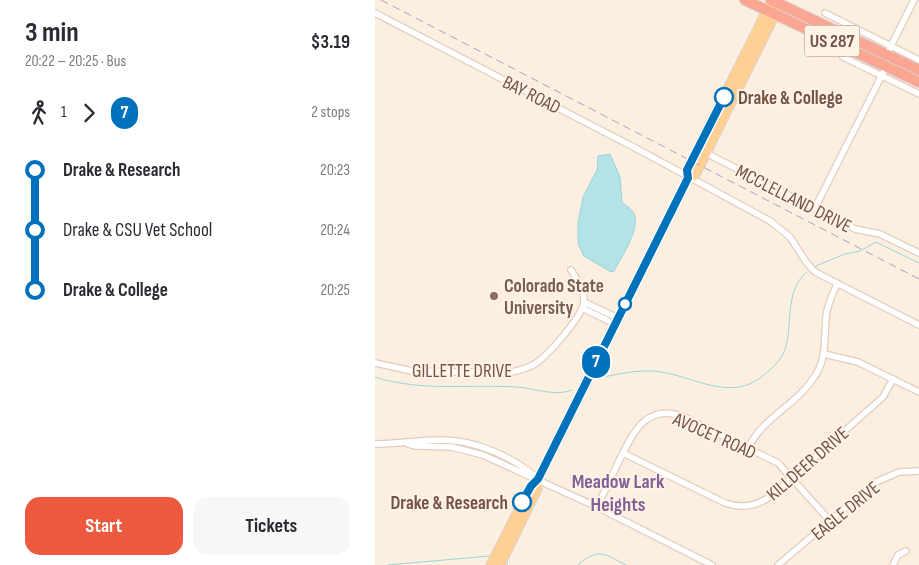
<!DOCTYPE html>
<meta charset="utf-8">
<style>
:root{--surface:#fff;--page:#f7f7f7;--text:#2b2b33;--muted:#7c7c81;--accent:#ec593f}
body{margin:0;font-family:"Sofia Sans Condensed",sans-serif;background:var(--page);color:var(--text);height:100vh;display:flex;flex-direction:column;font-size:19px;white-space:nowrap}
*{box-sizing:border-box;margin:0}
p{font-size:16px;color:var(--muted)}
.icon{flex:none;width:28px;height:28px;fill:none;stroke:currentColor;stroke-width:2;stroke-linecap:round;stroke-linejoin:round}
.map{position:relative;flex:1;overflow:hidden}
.drawer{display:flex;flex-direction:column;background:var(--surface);width:375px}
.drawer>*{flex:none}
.badge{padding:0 10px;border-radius:16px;font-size:18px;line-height:32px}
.map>.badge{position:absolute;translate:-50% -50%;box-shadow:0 0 0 2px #fff}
.legs{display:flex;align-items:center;gap:8px;height:55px;padding:0 25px;font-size:16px}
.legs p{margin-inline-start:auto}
.head{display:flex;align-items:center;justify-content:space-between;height:85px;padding:0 25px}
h1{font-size:28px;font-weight:700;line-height:38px}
.cta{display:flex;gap:10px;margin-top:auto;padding:10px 25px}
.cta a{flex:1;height:58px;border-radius:15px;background:var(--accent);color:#fff;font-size:20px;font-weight:700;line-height:58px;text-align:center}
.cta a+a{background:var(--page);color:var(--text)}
ul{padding:0 25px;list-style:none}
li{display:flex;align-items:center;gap:18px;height:60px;font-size:19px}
li i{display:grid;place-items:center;width:8px;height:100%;margin:0 6px;background:currentColor}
li i::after{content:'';width:12px;height:12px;margin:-6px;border:4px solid;border-radius:50%;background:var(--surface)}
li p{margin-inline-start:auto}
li:first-child i{background:linear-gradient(#0000 50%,currentColor 0)}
li:last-child i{background:linear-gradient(currentColor 50%,#0000 0)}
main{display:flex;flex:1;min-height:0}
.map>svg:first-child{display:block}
.water{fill:#b3e3e7;stroke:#99d4d9}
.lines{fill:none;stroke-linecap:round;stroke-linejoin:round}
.stream{stroke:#99d4d9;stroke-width:1}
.street-casing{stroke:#e3ccbe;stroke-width:8}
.primary-casing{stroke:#dbd2cf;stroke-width:11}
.highway-casing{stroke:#dbd2cf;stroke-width:12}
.street{stroke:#fff;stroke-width:5.5}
.primary{stroke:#ffcf94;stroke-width:9}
.highway{stroke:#faa693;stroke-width:10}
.rail{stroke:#b19ec6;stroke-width:1;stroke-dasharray:8 5;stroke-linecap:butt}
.line-1-casing{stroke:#fff;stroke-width:11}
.line-1{stroke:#0072bc;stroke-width:8}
.stop-1-dot{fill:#fff;stroke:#0072bc;stroke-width:2.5}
.education-dot{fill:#8d6e63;stroke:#fff3e6;stroke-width:2}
.labels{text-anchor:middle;stroke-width:4;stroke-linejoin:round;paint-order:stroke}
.shield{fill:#fff3e6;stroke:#9e8376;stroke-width:1}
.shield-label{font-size:18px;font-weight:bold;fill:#745346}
.street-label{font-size:19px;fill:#745346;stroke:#fff3e6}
.stop-label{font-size:19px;font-weight:bold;fill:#745346;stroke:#fff3e6;text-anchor:start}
.education-label{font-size:19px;font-weight:bold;fill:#785e54;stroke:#fff3e6;text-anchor:start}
.neighbourhood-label{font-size:20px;font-weight:bold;fill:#816198;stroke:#fff3e6}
</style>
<main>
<section class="drawer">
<div class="head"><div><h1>3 min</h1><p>20:22 – 20:25 · Bus</p></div><b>$3.19</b></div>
<div class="legs"><svg class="icon" aria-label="walk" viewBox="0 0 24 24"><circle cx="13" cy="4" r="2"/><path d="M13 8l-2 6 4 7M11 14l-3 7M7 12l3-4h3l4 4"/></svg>1<svg class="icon" aria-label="forward" viewBox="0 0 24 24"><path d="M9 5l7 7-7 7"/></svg><b class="badge" style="background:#0072bc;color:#fff">7</b><p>2 stops</p></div>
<ul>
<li><i style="color:#0072bc"></i><b>Drake &amp; Research</b><p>20:23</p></li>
<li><i style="color:#0072bc"></i><span>Drake &amp; CSU Vet School</span><p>20:24</p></li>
<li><i style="color:#0072bc"></i><b>Drake &amp; College</b><p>20:25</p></li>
</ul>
<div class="cta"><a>Start</a><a>Tickets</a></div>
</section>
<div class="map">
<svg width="544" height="565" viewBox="0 0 544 565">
<rect width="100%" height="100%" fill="#fdefdf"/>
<!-- water -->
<path class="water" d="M235 154 245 177 247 202C251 206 260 211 260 217 263 233 246 258 239 271L236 272 209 256 203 244V223L208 197 222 170 223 156Z"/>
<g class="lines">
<!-- stream -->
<path class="stream" d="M441 266 470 254 485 251 501 242 544 263
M0 377C47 392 92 384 141 387 160 388 179 397 197 390
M225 378C242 374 261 370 278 371 317 374 356 405 390 374 397 368 403 363 408 354 420 329 407 292 432 272
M132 564 133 565
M13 565 114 556
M203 565C223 547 230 554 251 565"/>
<!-- street casing -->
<g class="street-casing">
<path id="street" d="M0 13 266 151 395 221 415 237 431 262 440 272 544 325
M450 13 544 60
M512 54 539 0
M468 57 544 94
M329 152 480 229 505 234 544 253
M440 208 511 67
M209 302 243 318
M207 308 240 324
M449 354 483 362 544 392
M0 363 37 371 128 373C139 372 149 370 158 365 171 358 207 317 209 302 210 290 202 279 196 270
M0 444C22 444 43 440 65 440 98 439 139 457 163 479
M33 444 41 446 77 447 108 455 222 507 337 565
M373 448C388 417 422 405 440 376 452 358 449 338 451 317 452 305 457 295 462 284
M248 453 350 503C367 509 382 506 396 496L508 397 518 379
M222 507C229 492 237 476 244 461 258 433 271 402 309 417L403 463 455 521
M403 565 501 482 524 472 544 471
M518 565 523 555 531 551"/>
</g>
<!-- primary casing -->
<g class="primary-casing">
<path id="primary" d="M313 178 312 170 397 1
M116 565 156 486 163 479 313 178 320 175 405 4
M125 565 162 489 163 479"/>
</g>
<!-- highway casing -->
<g class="highway-casing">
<path id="highway" d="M370 0 544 82
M396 0 544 70"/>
</g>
<!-- street -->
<use href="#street" class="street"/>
<!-- primary -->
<use href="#primary" class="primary"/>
<!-- highway -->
<use href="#highway" class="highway"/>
<!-- rail -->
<path class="rail" d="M6 0 544 279"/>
</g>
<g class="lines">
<!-- line-1 casing -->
<g class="line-1-casing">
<path id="line-1" d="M147 502 156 486 163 479 313 178 312 170 349 97"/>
</g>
<!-- line-1 -->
<use href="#line-1" class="line-1"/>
</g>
<!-- markers -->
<g class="stop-1-dot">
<circle cx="349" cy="97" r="9"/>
<circle cx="250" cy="304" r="6"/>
<circle cx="147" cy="502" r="9"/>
</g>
<circle class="education-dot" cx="119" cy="296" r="5"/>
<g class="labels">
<!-- shield labels -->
<rect class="shield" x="429.5" y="25.5" width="55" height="31" rx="4"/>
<g class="shield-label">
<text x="457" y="47">US 287</text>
</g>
<!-- street labels -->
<g class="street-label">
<text transform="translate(157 94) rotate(27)" y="7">BAY ROAD</text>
<text transform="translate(419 198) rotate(27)" y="7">MCCLELLAND DRIVE</text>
<text x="87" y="377">GILLETTE DRIVE</text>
<text transform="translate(340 435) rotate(24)" y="7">AVOCET ROAD</text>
<text transform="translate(432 463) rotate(-41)" y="7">KILLDEER DRIVE</text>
<text transform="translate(470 510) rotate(-39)" y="7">EAGLE DRIVE</text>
</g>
<!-- stop labels -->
<g class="stop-label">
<text x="363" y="104">Drake &amp; College</text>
<text x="133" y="509" text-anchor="end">Drake &amp; Research</text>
</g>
<!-- education labels -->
<g class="education-label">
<text x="129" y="292">Colorado State<tspan x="129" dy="22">University</tspan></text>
</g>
<!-- neighbourhood labels -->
<g class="neighbourhood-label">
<text x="243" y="488">Meadow Lark<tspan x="243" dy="23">Heights</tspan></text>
</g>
</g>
</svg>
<b class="badge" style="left:221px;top:362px;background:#0072bc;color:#fff">7</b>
</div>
</main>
